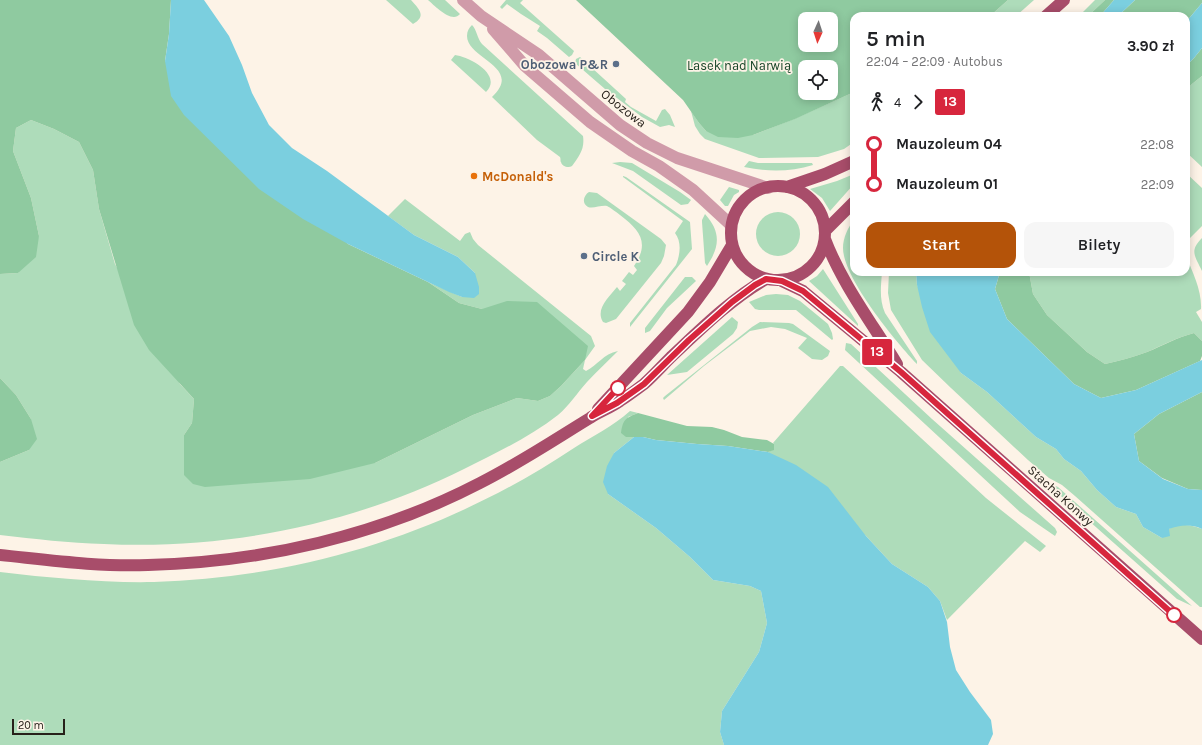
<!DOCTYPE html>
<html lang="pl">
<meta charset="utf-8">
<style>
:root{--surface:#fff;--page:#f6f6f6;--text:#202124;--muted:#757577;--accent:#b45309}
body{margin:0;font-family:Karla,sans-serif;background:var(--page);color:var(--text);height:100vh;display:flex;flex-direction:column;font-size:15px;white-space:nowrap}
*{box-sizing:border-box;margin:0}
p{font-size:13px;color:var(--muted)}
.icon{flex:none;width:22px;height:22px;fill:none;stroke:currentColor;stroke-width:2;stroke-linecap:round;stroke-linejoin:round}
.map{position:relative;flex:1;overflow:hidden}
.sheet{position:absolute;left:850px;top:12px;width:340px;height:264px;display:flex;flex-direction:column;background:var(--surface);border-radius:12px;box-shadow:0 2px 10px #0003}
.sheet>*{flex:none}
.badge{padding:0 8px;border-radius:3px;font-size:14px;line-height:26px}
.needle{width:26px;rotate:183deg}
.controls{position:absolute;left:798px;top:12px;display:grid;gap:8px}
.controls a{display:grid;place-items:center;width:40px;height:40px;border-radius:8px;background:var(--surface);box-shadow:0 2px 10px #0003;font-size:20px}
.scale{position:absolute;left:12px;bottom:10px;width:53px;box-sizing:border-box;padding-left:4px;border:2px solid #27211a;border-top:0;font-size:11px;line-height:14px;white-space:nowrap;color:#27211a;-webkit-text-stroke:3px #fdf3e7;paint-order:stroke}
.map>.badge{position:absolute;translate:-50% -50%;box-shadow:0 0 0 2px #fff}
.legs{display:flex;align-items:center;gap:6px;height:44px;padding:0 16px;font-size:13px}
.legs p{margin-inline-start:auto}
.headline{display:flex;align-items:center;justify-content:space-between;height:68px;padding:0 16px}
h1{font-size:22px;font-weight:600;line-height:30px}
.primary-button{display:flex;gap:8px;margin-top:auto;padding:8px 16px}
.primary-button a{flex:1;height:46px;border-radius:12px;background:var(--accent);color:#fff;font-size:16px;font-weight:600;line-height:46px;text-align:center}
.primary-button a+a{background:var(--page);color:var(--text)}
ul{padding:0 16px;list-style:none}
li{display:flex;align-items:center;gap:14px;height:40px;font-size:15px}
li i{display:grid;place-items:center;width:6px;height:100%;margin:0 5px;background:currentColor}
li i::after{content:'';width:10px;height:10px;margin:-5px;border:3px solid;border-radius:50%;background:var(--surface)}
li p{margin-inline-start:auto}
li:first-child i{background:linear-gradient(#0000 50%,currentColor 0)}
li:last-child i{background:linear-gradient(currentColor 50%,#0000 0)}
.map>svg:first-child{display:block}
.green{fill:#aedcba}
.forest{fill:#8fcaa0;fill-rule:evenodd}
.water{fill:#7bcfdf}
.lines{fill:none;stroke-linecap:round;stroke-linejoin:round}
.tertiary{stroke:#d09ba9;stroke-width:12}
.primary{stroke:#a84d6a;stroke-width:12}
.line-1-casing{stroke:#fff;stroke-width:9}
.line-1{stroke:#d7263d;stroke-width:6}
.service-dot{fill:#5c6f8a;stroke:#fdf3e7;stroke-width:1.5}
.food-dot{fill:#e8710a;stroke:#fdf3e7;stroke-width:1.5}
.stop-1-dot{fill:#fff;stroke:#d7263d;stroke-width:2}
.labels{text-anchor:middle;stroke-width:3.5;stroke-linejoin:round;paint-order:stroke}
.service-label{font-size:13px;font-weight:bold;fill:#4e5e75;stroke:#fdf3e7;text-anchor:end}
.park-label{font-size:13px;fill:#184428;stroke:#fdf3e7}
.street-label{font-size:13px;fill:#27211a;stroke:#fdf3e7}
.food-label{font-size:13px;font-weight:bold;fill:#c56008;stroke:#fdf3e7;text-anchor:start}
</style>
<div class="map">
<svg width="1202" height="745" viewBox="0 0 1202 745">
<rect width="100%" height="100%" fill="#fdf3e7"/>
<!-- green -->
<path class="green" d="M386 0H411C419 9 427 16 413 24Z
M428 0H445L460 14C452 24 435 6 428 0Z
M506 0H523L520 3 574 51 572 55 569 57 547 38 537 31 540 26 521 14 507 4 502 9 500 7Z
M1008 0H1034L1016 16H990Z
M1095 0H1105L1088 16H1079Z
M472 25C477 30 477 38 482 44L583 136C585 149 579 156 572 166 569 168 562 167 561 162 560 161 561 159 560 157L537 140 492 97C524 67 467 59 467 36 467 31 469 28 472 25Z
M455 55C470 57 503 75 486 92L451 60Z
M580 57 626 99 625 102 631 107 656 121 662 110 665 109 670 115 675 127 669 125 660 127 642 117 605 89 575 63 576 59Z
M1202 76V167L1186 152V90L1192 84Z
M854 92V142L844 149 818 157 759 158 705 139 700 134 695 126 691 111 699 123 706 131 753 135 794 119Z
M31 120 54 129 79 142 93 170 99 209 115 264 180 384 194 399 192 423 184 435 375 463 473 415 517 398 538 401 550 396 561 386 585 360 482 309 459 303 428 282 462 297 475 273 458 257 414 235 388 216 405 199 460 241 465 234 470 232 473 239 478 245 591 336 595 346 585 360 583 369 586 371C598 365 603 354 618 351 608 361 597 371 587 382 577 393 569 406 558 415 530 437 496 453 464 469 353 524 228 550 104 544 69 543 35 539 0 535V462L29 450 31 419 16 395 0 378V274L18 273 39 236 31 198 13 151 16 128Z
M749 161 758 163H812L813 165C790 172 768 172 744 167Z
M620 162 632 163 680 192 691 200 688 204 681 205 633 171 612 163Z
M1186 173 1202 188V226L1188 240 1186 248Z
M854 174V184L830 211 822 198 810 189 837 181Z
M623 176 626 177 690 222 692 249 630 327V323L676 265C680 255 682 242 675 233L683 221 623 177Z
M729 187 739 190V192L734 195 728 206H725L720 200Z
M589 192 597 193 661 239 666 245 664 256 661 263 616 319 606 323 603 322C595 309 609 297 617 287L620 291 626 284 622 281 629 272 633 275 637 270 634 266C650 243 640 230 620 215 616 212 611 208 607 206 601 205 593 209 588 207 581 203 584 195 589 192Z
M756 234a22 22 0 1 1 44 0a22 22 0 1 1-44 0Z
M705 214C721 232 720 246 707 266L705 263 702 222V220Z
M854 220V272H882C881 286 879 299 885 313L917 361V364C896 342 843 278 843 248 843 238 848 227 854 220Z
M1202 238V271C1195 256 1189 251 1202 238Z
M1186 256C1193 273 1202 291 1201 309L1196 312 1202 322V341L1194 333C1176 338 1163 345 1147 352 1134 357 1119 361 1105 364L1087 352 1047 315 1033 294 1029 272H1186Z
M823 269 858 324V326L809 281 817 276Z
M889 272H916L917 285 961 373 987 392 1036 437 1056 449 1064 459 1081 471 1097 490 1116 507 1136 514 1143 527 1162 538C1164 535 1166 532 1168 530 1176 522 1193 525 1202 529V607H1200L1075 496 1062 485 1049 478 1028 460 951 388 922 360 891 310 888 293Z
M685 277H692L696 281 667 308 650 331 645 333V328Z
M776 294 788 295 800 301 828 324 832 333 833 339 832 340 796 310H759L755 309 749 302 766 295Z
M732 317 738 322 737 328 733 334 687 372 667 375Z
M760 322 789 323 793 324 830 351 828 356 822 360 812 359 798 348 807 338 785 329 771 327 750 331 704 366 664 400 663 398 665 396 752 327Z
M846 343 851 344 932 419 1055 528 1057 532 1055 536 1020 512 845 350Z
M840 366H843L986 498 1046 546 1040 552 1025 541 947 620 940 601 928 587 892 564 866 536 768 452 774 449V444L773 443Z
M630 411 638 413 628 417 626 437H634L614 453 608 494 656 528 690 557 713 580 750 586 761 591 767 623 759 652 722 711 720 732 724 745H0V572C51 578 103 583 154 582 306 577 448 532 574 448 593 436 613 426 630 411Z
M1044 481 1058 487 1192 606 1177 599Z"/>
<!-- forest -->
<path class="forest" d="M0 0H171L169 34 165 61 348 244 428 282 459 303 482 309 507 301 537 302 588 346 585 360 561 386 550 396 538 401 517 398 473 415 375 463 310 479 205 487 193 484 184 475V435L192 423 194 399 149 350 134 325 99 209 93 170 79 142 54 129 31 120 16 128 13 151 31 198 39 236 36 257 18 273 0 274Z
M576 0H1008L990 16H854V92L795 119 753 135 738 138 718 137 706 131 699 123 683 100ZM805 19H831V45H805ZM805 67H831V93H805Z
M1105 0H1114L1100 16H1088Z
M1135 0H1202V3L1186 22V16H1118Z
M1202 48V76L1192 84 1186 90V66L1194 58Z
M1000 272H1029L1033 294 1047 315 1087 352 1105 364C1119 361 1134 357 1147 352 1164 345 1176 338 1194 333L1202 341V356L1200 361 1136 390 1101 398 1074 384 1007 319 995 289Z
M0 378 16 395 31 419 37 439 29 450 0 462Z
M1202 392V490L1188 489 1162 478 1139 461 1134 434 1159 414Z
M638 413 687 426 712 427 724 430 742 437 767 440 774 444V450L768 452 728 446 697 444 656 440 643 437H626L621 433C623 420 625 418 638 413Z"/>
<!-- water -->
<path class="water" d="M171 0H204L229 36 242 65 252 93 269 125 292 148 327 171 414 235 458 257 475 273 479 287V294L474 298 462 297 449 292 348 244 303 219 259 189 184 115 171 96 165 61 169 34Z
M1114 0H1135L1118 16H1100Z
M1202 3V48L1194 58 1186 66V22Z
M916 272H1000L995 289 1007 319 1074 384 1101 398 1136 390 1202 360V392L1159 414 1134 434 1139 461 1163 479 1188 489 1202 490V529C1191 524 1180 525 1169 529L1170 536 1162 538 1143 527 1136 514 1116 507 1097 490 1081 471 1064 459 1056 449 1036 437 987 392 961 373 930 332 922 307 917 285Z
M634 437H643L656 440 697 444 728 446 768 452 796 465 828 487 866 536 892 564 928 587 940 601 947 622 950 647 956 670 970 692 991 720 993 734 988 745H724L720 732 722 711 759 652 767 623 761 591 750 586 713 580 690 557 656 528 608 494 603 482 607 466 614 453Z"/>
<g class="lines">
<!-- tertiary -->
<path class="tertiary" d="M463 0 481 16 539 55 620 125 647 143 677 158 768 188
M493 29 525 66 590 122 632 151 659 166 693 190 731 225"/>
<!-- primary -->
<path class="primary" d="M1046 16 1064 0
M731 233a47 47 0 1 1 94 0a47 47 0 1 1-94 0Z
M787 187 825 174 854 161
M825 231 854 202
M825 239C842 284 872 323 897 364
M782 281 803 291 901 372 1202 639
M598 409 688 312 710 282 732 245
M0 555C49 560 99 567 148 565 263 562 378 536 480 483 518 464 554 440 590 418 599 412 610 408 620 401 628 396 636 390 644 384 653 376 662 366 671 357 701 329 731 299 766 279"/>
</g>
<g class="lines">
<!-- line-1 casing -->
<g class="line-1-casing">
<path id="line-1" d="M618 388 592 416 617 403 644 384 689 340 732 302 755 285 766 279 782 281 803 291 901 372 1174 615"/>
</g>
<!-- line-1 -->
<use href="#line-1" class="line-1"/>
</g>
<!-- markers -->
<g class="service-dot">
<circle cx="616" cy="64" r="4"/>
<circle cx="584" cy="256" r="4"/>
</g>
<circle class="food-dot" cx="474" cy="176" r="4"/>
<g class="stop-1-dot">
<circle cx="618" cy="388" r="7"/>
<circle cx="1174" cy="615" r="7"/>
</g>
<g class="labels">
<!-- service labels -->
<g class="service-label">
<text x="608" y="69">Obozowa P&amp;R</text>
<text x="592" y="261" text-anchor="start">Circle K</text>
</g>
<!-- park labels -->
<g class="park-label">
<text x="739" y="70">Lasek nad Narwią</text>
</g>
<!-- street labels -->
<g class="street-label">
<text transform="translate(624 108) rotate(38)" y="5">Obozowa</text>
<text transform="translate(1061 495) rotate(42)" y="5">Stacha Konwy</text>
</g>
<!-- food labels -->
<g class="food-label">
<text x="482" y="181">McDonald's</text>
</g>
</g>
</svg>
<div class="controls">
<a><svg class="needle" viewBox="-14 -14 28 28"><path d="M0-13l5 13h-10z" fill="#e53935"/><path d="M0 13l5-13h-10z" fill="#757577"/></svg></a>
<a><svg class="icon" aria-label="locate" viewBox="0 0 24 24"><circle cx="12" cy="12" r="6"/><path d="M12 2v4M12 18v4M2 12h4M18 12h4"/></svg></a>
</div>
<div class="scale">20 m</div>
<b class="badge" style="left:877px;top:352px;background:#d7263d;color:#fff">13</b>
<section class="sheet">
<div class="headline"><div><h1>5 min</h1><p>22:04 – 22:09 · Autobus</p></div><b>3.90 zł</b></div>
<div class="legs"><svg class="icon" aria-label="walk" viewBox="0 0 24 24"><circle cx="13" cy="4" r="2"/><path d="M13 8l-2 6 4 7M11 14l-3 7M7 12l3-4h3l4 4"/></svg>4<svg class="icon" aria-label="forward" viewBox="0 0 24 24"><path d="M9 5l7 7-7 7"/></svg><b class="badge" style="background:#d7263d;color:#fff">13</b></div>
<ul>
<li><i style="color:#d7263d"></i><b>Mauzoleum 04</b><p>22:08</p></li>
<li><i style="color:#d7263d"></i><b>Mauzoleum 01</b><p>22:09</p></li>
</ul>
<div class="primary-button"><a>Start</a><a>Bilety</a></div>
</section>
</div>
